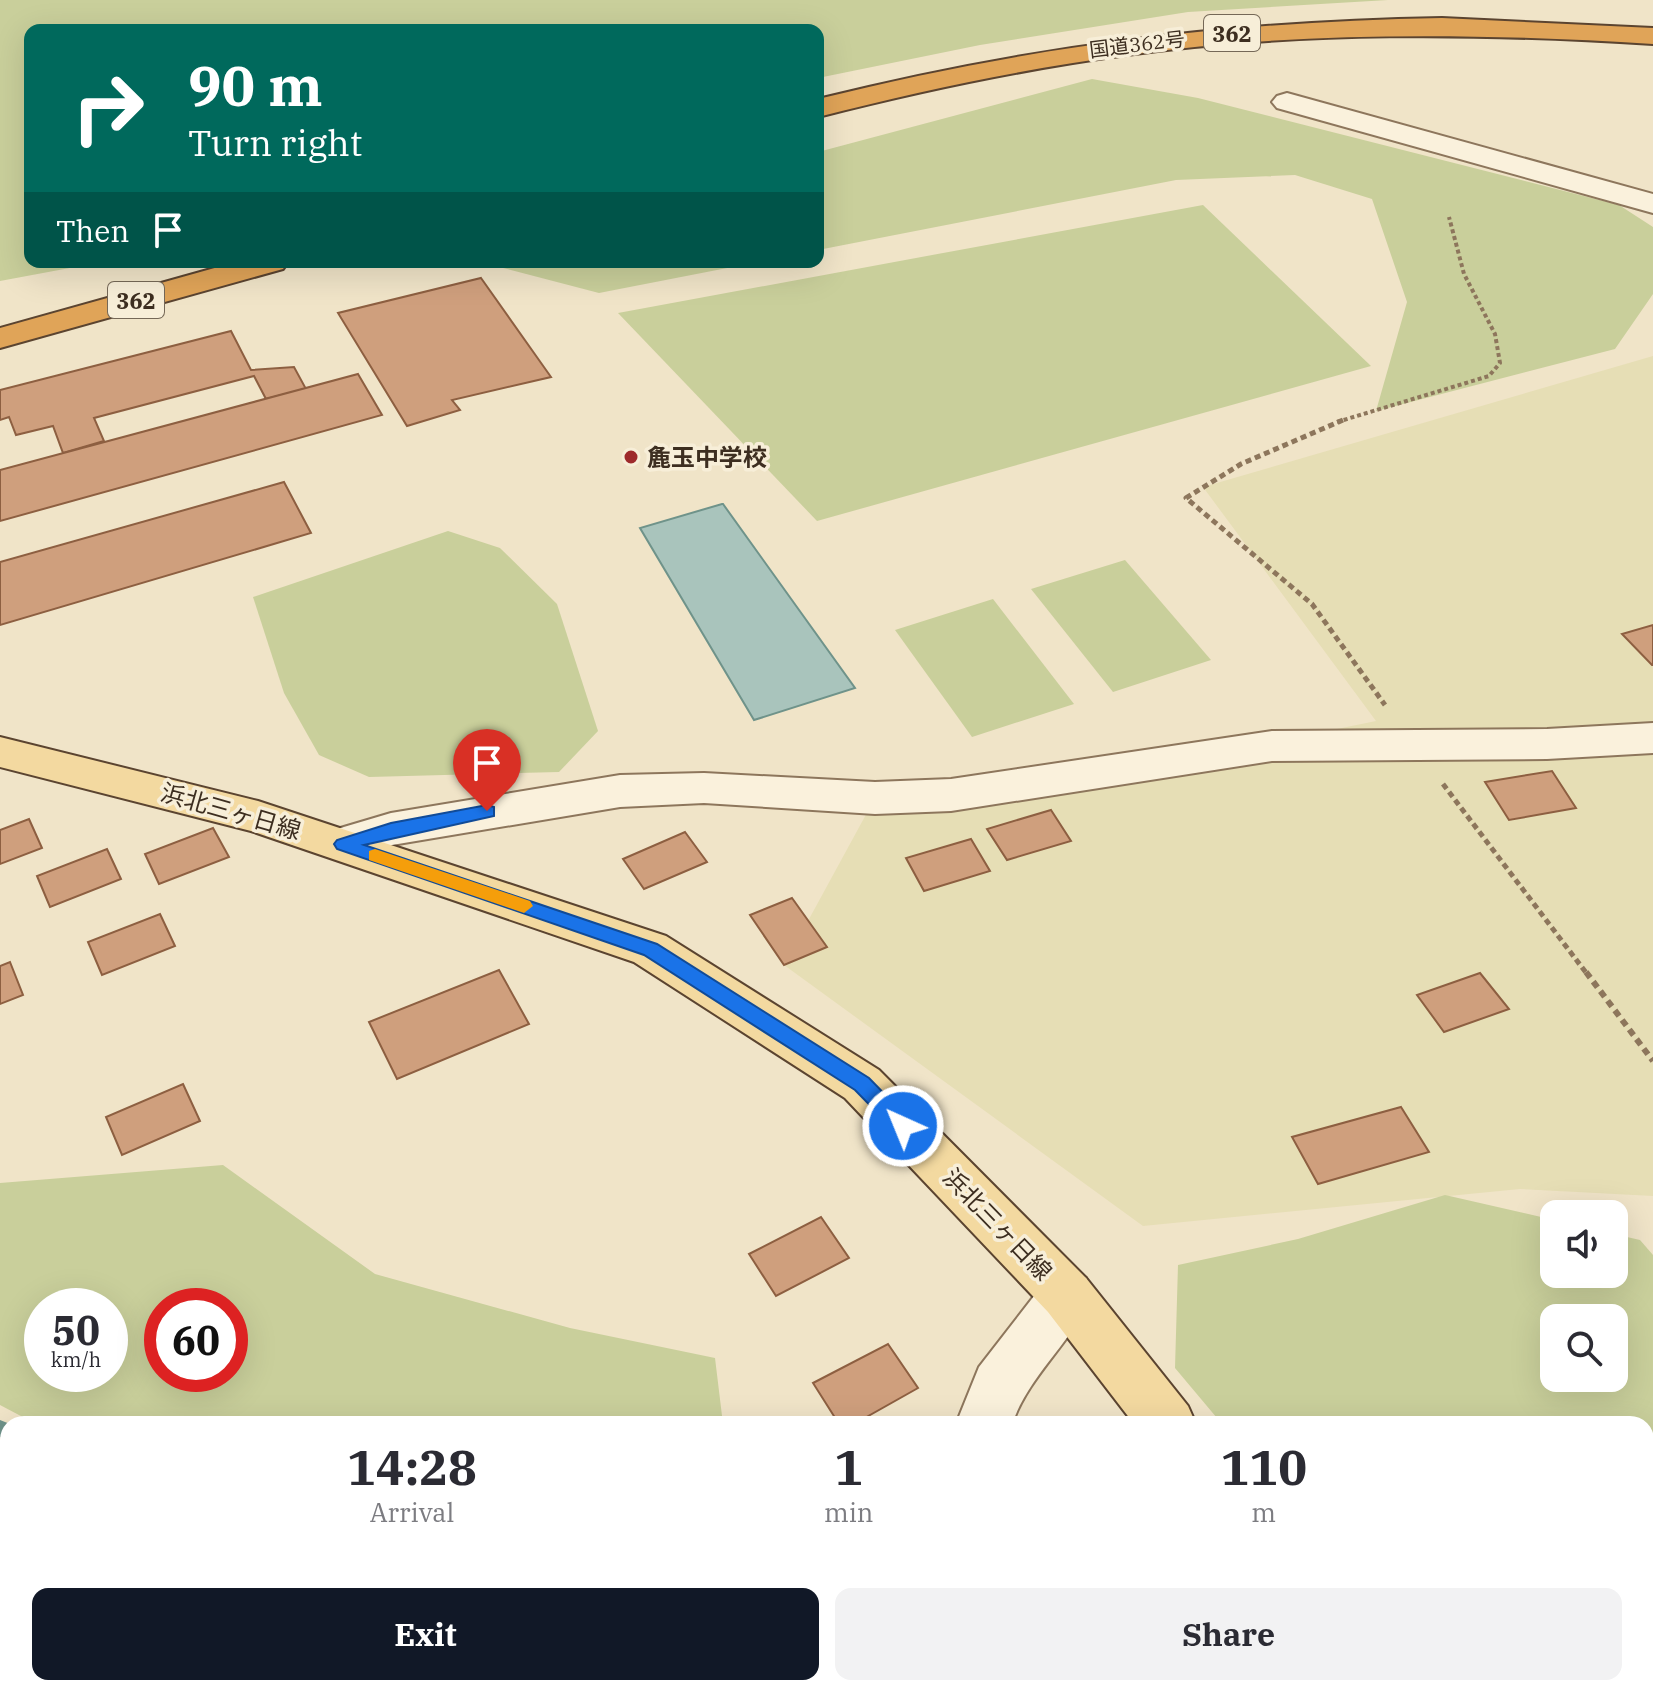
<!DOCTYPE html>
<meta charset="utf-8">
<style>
:root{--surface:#fff;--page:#f2f2f3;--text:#2b2b33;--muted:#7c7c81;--accent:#111827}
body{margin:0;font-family:"IBM Plex Serif","Noto Sans JP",serif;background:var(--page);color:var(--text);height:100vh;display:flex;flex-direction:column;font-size:30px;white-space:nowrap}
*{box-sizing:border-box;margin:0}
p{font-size:26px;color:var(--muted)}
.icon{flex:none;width:44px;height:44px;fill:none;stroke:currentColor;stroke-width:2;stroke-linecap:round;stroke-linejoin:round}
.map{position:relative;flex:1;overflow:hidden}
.drawer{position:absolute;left:0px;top:1416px;width:1654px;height:280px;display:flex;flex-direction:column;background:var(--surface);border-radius:24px 24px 0 0;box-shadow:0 8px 32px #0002}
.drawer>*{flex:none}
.guide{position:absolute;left:24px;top:24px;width:800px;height:244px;border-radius:16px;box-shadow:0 8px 32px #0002;background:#00695c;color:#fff;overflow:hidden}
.buttons{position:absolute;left:1540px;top:1200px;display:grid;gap:16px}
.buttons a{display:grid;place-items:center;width:88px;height:88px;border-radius:16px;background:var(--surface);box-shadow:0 8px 32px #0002;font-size:40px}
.speed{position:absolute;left:24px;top:1288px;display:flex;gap:16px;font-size:40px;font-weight:700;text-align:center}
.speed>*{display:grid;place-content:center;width:104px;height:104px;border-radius:50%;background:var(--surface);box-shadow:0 8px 32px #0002;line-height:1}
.speed small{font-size:20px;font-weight:400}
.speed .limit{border:12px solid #d22;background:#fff;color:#111}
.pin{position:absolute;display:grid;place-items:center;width:68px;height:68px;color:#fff;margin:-82px -34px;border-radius:50% 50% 50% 0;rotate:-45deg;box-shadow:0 0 8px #0007}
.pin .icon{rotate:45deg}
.me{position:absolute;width:88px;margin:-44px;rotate:316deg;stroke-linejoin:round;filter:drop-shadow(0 0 6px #0008)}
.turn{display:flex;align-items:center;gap:28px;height:168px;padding:0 32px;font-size:36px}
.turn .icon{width:104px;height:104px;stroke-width:2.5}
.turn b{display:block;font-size:56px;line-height:68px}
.then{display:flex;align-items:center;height:76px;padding:0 32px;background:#0003;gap:16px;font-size:30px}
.eta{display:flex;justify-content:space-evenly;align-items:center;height:136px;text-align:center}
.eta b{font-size:48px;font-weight:800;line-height:56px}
.cta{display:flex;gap:16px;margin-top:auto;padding:16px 32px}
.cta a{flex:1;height:92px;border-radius:16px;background:var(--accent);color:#fff;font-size:32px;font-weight:800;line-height:92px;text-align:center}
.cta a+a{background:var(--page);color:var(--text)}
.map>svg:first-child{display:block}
.farmland{fill:#e6deb5}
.green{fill:#c9cf9b;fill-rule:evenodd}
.water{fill:#a9c4bc;stroke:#6f938a;stroke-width:2}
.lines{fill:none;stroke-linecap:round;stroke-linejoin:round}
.stream{fill:#6f938a;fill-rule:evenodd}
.building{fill:#cf9f7d;stroke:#8d5f41;stroke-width:2}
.minor-casing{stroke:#8d765c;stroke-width:4}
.major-casing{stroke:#5b4430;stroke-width:4}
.highway-casing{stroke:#5b4430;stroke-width:4}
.path-far2{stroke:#8d765c;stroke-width:4;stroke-dasharray:4 3;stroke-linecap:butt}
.path-far1{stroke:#8d765c;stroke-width:5;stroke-dasharray:6 4;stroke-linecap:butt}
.path{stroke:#8d765c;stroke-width:6;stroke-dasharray:7 5;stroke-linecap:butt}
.minor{fill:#faf1dc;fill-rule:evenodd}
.major{fill:#f3d9a0;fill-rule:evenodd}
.highway{fill:#e0a458;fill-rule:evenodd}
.route{fill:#1a73e8;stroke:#114b97;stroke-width:2}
.slow{fill:#f59e0b}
.poi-dot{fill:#9e2a2b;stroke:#f7eed8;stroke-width:3}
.labels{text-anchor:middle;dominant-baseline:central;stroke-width:7;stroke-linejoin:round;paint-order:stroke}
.far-street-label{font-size:20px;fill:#3d2e20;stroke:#f7eed8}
.shield{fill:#f7eed8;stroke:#756857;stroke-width:2}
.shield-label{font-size:22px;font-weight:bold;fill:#3d2e20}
.poi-label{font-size:24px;font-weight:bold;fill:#3d2e20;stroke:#f7eed8;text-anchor:start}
.street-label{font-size:24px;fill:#3d2e20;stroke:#f7eed8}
</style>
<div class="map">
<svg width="1653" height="1696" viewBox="0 0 1653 1696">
<rect width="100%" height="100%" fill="#f0e4c8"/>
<polygon class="farmland" points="1653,356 1653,1196 1520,1189 1143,1226 784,965 875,798 1235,750 1376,721 1203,487"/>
<g class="green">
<polygon points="0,0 1388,0 1188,12 980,45 818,78 818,30 30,30 30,262 102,262 0,281"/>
<polygon points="1092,79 1198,98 1619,205 1653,227 1653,294 1615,349 1376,411 1407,302 1372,199 1295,175 1176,180 818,250 818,152"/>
<polygon points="1203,205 1371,366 817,521 618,313"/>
<polygon points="480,262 758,262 599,293"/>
<polygon points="448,531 500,548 557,604 598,731 559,772 369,777 319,755 284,693 253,597"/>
<polygon points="1125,560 1211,660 1113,692 1031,589"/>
<polygon points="993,599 1074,704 972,737 895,630"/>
<path d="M223 1165 375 1274 570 1328 715 1358 723 1424H36L0 1405V1183ZM42 1306H110V1374H42ZM162 1306H230V1374H162Z"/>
<path d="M1445 1195 1554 1220V1274H1614V1234L1640 1240 1653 1255V1696H1449L1442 1688H1646V1424H1222L1175 1368 1178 1265 1298 1239ZM1554 1318H1614V1378H1554Z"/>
</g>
<g class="water">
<polygon points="722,504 723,504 855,688 754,720 640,528"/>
<polygon points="499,1688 999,1688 1004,1696 481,1696"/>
</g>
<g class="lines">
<g class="stream">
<polygon points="0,1420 10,1424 8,1424 8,1440 0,1437"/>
<polygon points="437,1688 463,1688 468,1696 442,1696"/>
<polygon points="1291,1688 1316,1688 1320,1696 1295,1696"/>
</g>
</g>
<g class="building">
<polygon points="481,278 551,377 452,400 460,410 407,426 338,313"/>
<polygon points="231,331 251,370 294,367 306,389 266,399 254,376 94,418 104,441 63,453 53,426 16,435 9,417 0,420 0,390"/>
<polygon points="358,374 382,415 0,521 0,470"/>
<polygon points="284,482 311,533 0,625 0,562"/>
<polygon points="1653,625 1653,665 1652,665 1622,634"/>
<polygon points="1552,771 1576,808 1509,820 1485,782"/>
<polygon points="1051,810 1071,841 1007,860 987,829"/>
<polygon points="29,819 42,848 0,864 0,830"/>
<polygon points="213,828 229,857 159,884 145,854"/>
<polygon points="685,832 707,862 644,889 623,859"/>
<polygon points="971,839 990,871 924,891 906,858"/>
<polygon points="107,849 121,879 50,907 37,876"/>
<polygon points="792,898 827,947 784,965 750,915"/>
<polygon points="160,914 175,946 102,975 88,942"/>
<polygon points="10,962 23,995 0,1004 0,966"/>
<polygon points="499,970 529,1024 397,1079 369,1022"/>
<polygon points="1480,973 1509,1009 1444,1032 1417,995"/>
<polygon points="183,1084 200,1121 122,1155 106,1117"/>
<polygon points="1401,1107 1429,1152 1318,1184 1292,1137"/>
<polygon points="821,1217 849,1258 776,1296 749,1254"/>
<polygon points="888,1344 918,1388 854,1424 839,1424 813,1383"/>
</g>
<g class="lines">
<defs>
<g id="minor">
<polygon points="1287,93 1653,194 1653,213 1277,108 1272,102 1277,96"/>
<polygon points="1653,723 1653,753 1547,759 1272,761 951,811 875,814 704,803 620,807 392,845 343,860 327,856 321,844 327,832 391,813 620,775 704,773 875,782 951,779 1272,731 1547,729"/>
<path d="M1067 1271 1086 1278 1093 1295C1072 1342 1029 1375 1012 1424H956L979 1367 1048 1278Z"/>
<polygon points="1091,1688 1154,1688 1157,1696 1094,1696"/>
</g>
<g id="major">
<polygon points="0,737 258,801 666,936 879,1070 1086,1278 1188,1406 1196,1424 1134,1424 1048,1312 845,1098 634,962 251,831 0,767"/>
<polygon points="1404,1688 1472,1688 1475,1696 1407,1696"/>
</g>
<g id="highway">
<path d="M1442 18 1653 28V44C1477 33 1302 31 1127 55 1022 69 920 91 818 117V99C1031 46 1222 22 1442 18Z"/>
<polygon points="236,262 288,262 283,269 0,348 0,328"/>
</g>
</defs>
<use href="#minor" class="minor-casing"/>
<use href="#major" class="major-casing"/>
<use href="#highway" class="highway-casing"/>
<polyline class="path-far2" points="1337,422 1489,376 1500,363 1495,334 1464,274 1449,217"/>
<g class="path-far1">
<polyline points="1343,420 1241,464 1186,498 1312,604 1385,705"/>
<polyline points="1443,784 1587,974"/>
</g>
<polyline class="path" points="1586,972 1653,1061"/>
<use href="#minor" class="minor"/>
<use href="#major" class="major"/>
<use href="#highway" class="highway"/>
</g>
<polygon class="route" points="487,805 494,807 494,816 364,845 657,944 869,1078 910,1120 913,1126 910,1132 896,1132 855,1090 644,955 337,849 334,844 337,840 391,823"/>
<polygon class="slow" points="375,849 530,901 533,906 524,913 369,860 369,851"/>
<circle class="poi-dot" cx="631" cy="457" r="8"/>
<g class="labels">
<g class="far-street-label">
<text transform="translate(1137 44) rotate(-7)">国道362号</text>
</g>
<g class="shield">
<rect x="1204" y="15" width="56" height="36" rx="6"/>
<rect x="108" y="282" width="56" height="36" rx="6"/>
</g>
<g class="shield-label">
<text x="1232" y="33">362</text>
<text x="136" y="300">362</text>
</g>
<g class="poi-label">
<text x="647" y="457">麁玉中学校</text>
</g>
<g class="street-label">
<text transform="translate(231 811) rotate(16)">浜北三ヶ日線</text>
<text transform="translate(998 1224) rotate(46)">浜北三ヶ日線</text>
</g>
</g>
</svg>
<div class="buttons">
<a><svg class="icon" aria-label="sound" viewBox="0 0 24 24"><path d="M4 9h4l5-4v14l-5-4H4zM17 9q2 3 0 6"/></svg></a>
<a><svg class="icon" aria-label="search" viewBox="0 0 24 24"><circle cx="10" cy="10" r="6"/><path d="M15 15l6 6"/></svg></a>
</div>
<div class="speed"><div>50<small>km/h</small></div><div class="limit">60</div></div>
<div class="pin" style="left:487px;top:811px;background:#d93025"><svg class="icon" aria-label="arrive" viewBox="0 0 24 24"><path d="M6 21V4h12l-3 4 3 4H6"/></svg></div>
<svg class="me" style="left:903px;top:1126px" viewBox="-20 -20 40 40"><circle r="17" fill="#1a73e8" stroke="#fff" stroke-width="3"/><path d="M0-11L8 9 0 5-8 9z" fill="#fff"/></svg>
<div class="guide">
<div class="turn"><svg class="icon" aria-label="right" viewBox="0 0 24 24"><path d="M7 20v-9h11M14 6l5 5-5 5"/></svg><div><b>90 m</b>Turn right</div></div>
<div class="then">Then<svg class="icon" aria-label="arrive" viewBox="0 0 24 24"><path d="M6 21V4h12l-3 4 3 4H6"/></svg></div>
</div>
<section class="drawer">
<div class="eta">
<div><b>14:28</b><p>Arrival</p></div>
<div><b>1</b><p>min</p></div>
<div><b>110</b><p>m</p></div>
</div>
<div class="cta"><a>Exit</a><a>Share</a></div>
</section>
</div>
